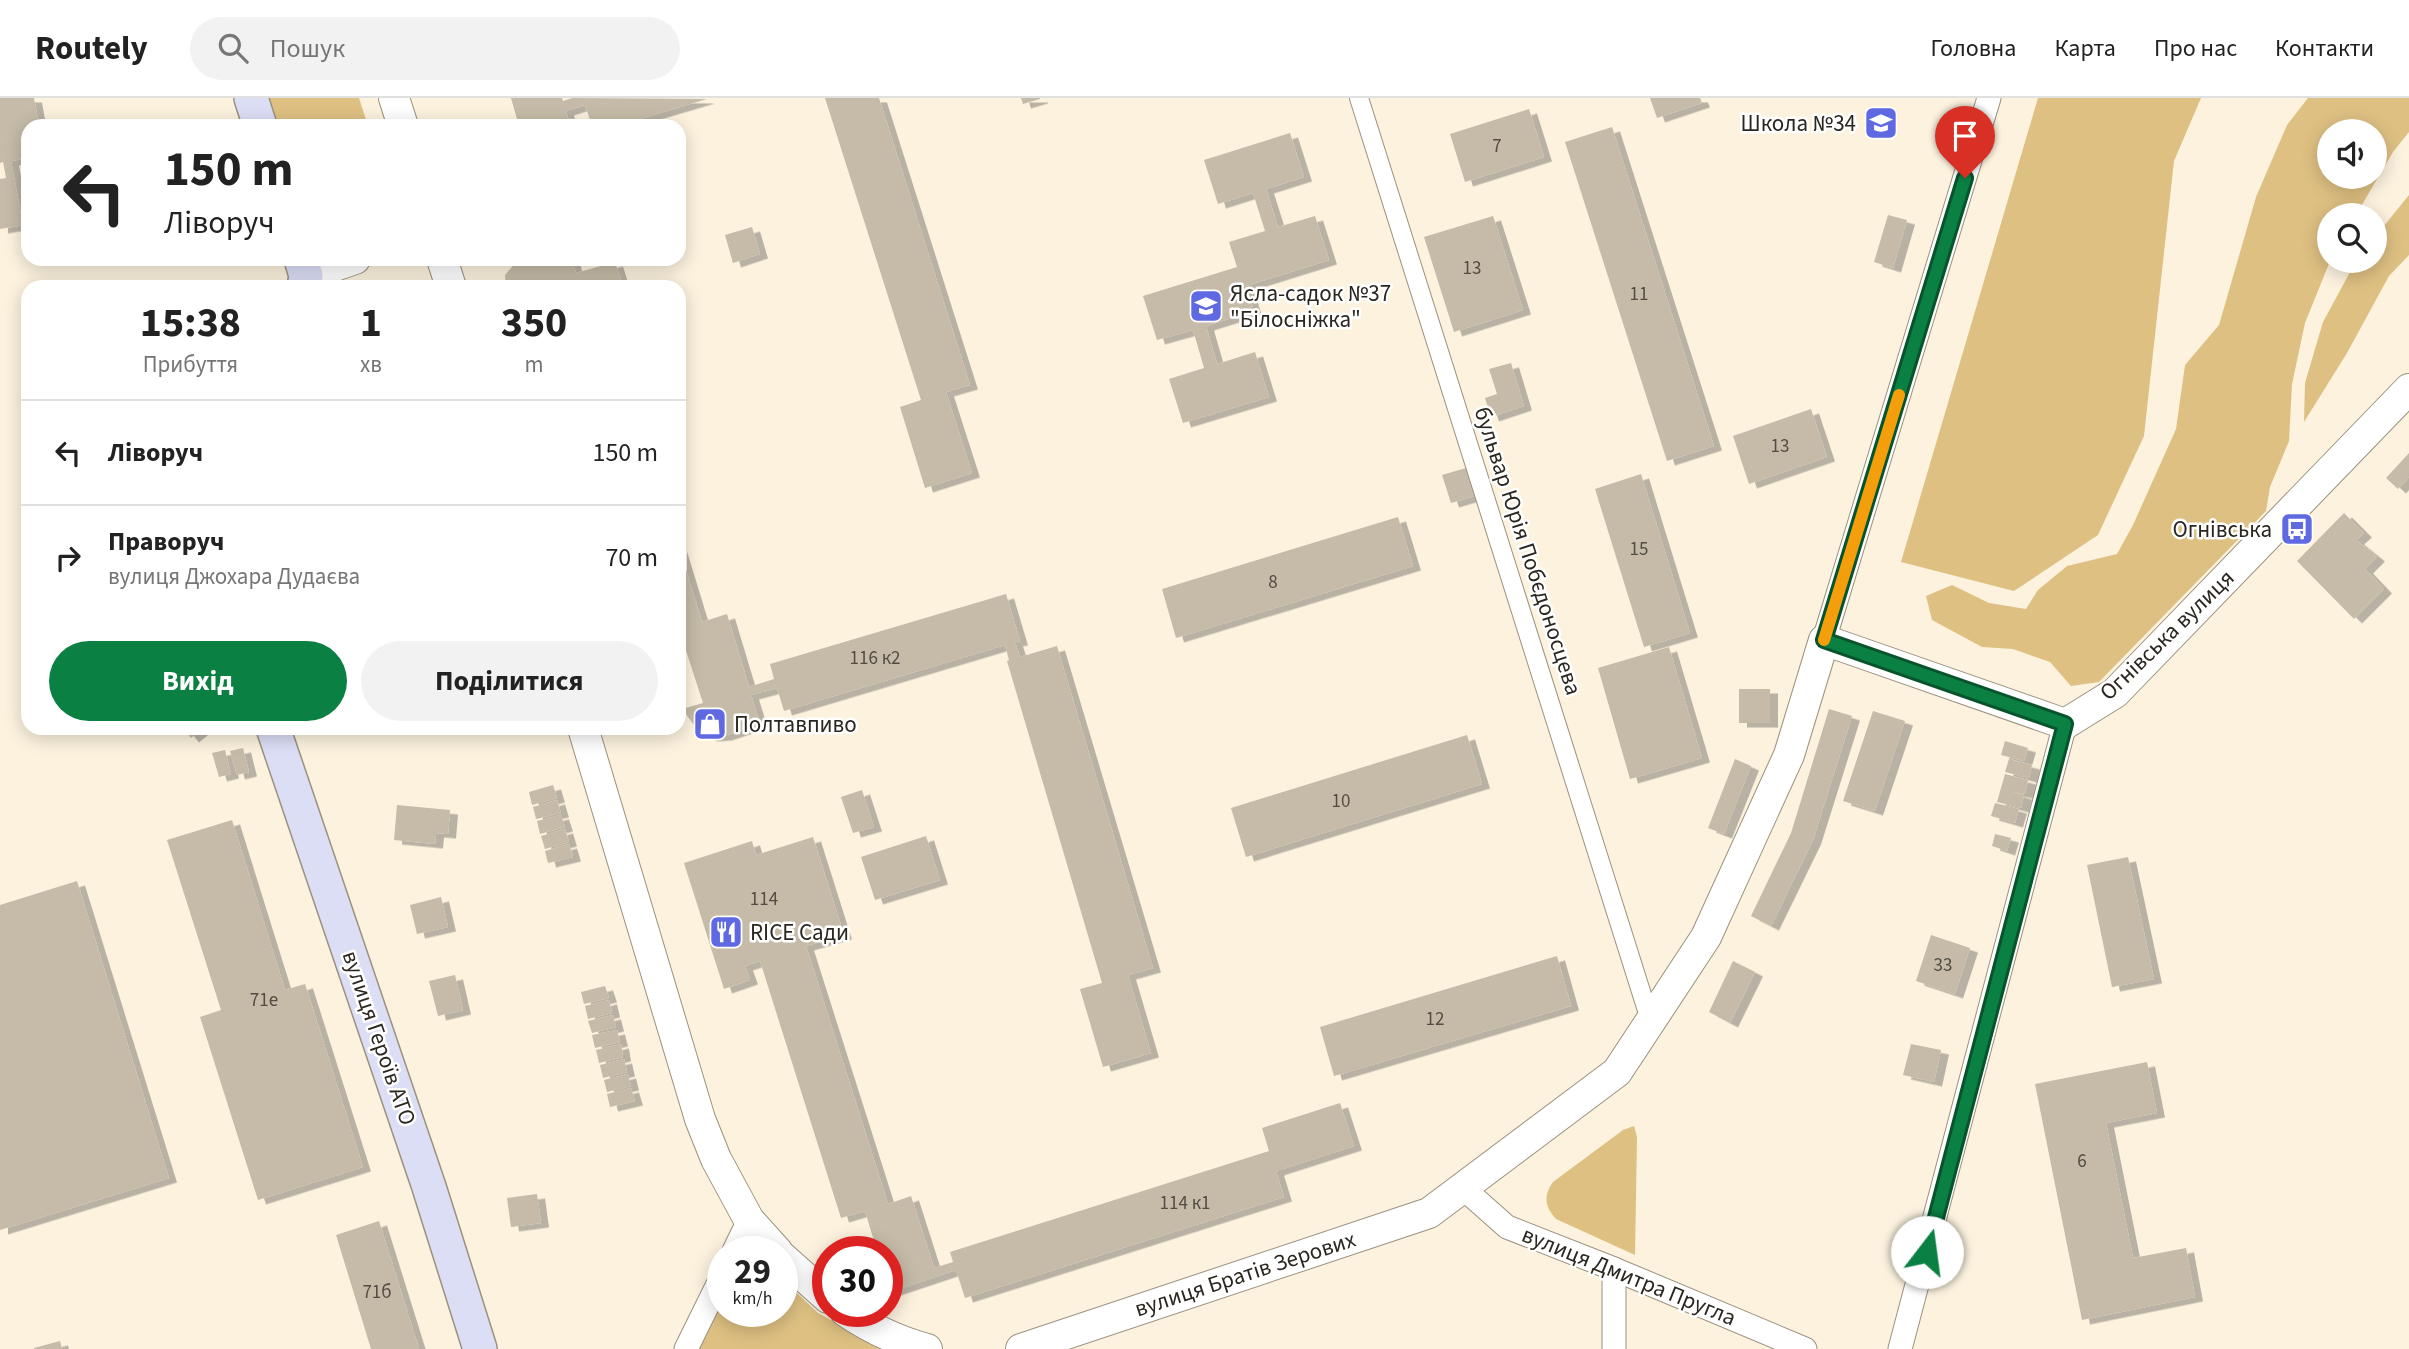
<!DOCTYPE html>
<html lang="uk">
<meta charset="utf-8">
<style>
:root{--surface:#fff;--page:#f2f2f2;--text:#222;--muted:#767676;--line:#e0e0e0;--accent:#0b8043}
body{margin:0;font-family:"Source Sans 3",sans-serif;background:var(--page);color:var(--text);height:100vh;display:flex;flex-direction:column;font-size:26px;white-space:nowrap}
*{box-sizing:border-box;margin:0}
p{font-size:23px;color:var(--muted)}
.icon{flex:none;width:38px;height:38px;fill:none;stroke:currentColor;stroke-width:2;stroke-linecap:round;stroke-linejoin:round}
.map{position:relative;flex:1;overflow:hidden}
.sheet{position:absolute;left:21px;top:182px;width:665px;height:455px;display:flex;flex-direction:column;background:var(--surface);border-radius:21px;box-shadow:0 4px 18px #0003}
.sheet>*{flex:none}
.banner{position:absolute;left:21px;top:21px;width:665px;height:147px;border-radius:21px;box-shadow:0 4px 18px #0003;background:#fff;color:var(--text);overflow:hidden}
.buttons{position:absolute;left:2317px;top:21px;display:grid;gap:14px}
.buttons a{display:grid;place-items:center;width:70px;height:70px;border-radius:50%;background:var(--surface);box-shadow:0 4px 18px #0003;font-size:35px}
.speed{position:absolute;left:707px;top:1138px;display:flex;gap:14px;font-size:35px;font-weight:700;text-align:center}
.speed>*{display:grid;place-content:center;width:91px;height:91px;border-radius:50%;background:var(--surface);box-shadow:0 4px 18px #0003;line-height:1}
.speed small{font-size:18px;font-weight:400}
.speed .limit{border:10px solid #d22;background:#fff;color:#111}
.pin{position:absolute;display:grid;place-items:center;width:60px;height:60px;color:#fff;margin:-72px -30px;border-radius:50% 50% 50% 0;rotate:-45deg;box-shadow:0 0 7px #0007}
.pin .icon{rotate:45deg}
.me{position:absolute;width:77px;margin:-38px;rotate:15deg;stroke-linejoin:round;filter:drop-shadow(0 0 5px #0008)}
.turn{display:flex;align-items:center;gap:24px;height:147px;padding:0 28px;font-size:32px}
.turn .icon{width:91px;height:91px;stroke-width:2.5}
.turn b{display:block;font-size:49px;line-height:60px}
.eta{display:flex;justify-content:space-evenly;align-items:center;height:119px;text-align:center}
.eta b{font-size:42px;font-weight:700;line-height:49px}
.primary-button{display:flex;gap:14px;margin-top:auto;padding:14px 28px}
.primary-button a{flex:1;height:80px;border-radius:42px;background:var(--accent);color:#fff;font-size:28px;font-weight:700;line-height:80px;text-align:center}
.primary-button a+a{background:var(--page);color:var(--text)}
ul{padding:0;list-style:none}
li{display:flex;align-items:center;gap:21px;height:105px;padding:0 28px;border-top:2px solid var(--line)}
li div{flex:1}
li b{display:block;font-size:26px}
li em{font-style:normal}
header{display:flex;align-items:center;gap:42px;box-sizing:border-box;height:98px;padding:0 35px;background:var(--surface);border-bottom:2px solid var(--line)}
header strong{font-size:33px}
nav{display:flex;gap:38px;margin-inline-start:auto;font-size:24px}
.search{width:490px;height:63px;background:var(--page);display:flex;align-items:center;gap:18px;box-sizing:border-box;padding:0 24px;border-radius:38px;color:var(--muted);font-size:26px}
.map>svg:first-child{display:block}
.green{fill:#dec082;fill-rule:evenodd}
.building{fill:#c5bba8;filter:url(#shadow)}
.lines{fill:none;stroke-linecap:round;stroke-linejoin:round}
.pedestrian-casing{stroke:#9b917f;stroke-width:20}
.minor-casing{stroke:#9b917f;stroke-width:25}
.tertiary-casing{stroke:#9b917f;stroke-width:32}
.secondary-casing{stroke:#9b917f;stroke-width:36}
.pedestrian{stroke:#fff;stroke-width:18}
.minor{stroke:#fff;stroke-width:23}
.tertiary{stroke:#fff;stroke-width:30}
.secondary{stroke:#dbdef5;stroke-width:33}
.route-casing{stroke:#07532c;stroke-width:18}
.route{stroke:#0b8043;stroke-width:12}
.slow{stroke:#f59e0b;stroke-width:12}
.labels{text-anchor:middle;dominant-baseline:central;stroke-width:5;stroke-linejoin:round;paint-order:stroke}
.number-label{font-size:19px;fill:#524c42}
.poi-label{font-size:23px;fill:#2b2720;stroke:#fff;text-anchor:start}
.street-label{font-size:23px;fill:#2b2720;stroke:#fff}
</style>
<header>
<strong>Routely</strong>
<div class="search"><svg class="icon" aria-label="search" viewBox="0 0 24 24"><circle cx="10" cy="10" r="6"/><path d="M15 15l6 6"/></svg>Пошук</div>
<nav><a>Головна</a><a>Карта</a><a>Про нас</a><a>Контакти</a></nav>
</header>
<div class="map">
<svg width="2409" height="1251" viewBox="0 0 2409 1251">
<defs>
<filter id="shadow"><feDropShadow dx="8" dy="4.5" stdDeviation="0" flood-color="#0004"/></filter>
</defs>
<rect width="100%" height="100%" fill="#fcf2de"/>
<g class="green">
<polygon points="267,0 359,0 368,28 276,28"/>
<polygon points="2038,0 2201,0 2174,63 2144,338 2098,437 2014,493 1901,464"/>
<path d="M2308 0H2409V34L2393 54 2356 117H2329L2330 163 2305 225 2292 286 2289 343 2270 389 2266 413 2099 584 2071 588 2050 564 2013 551 1982 549 1932 522 1926 498 1952 487 1989 505 2026 511 2038 492 2067 468 2117 456 2133 427 2176 331 2185 267 2219 227 2256 99 2287 27ZM2375 33V79H2329V33Z"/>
<polygon points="2409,97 2409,157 2389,178 2347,255 2304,324 2305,285 2323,224 2356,163 2375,163 2375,139"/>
<path d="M1634 1028 1637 1039 1635 1157 1556 1121C1545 1109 1543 1098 1553 1084L1623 1032Z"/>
<polygon points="723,1175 723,1213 782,1213 782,1181 818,1215 868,1242 891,1251 685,1251"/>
</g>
<g class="building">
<polygon points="0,0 34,0 39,28 28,28 28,60 11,63 23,127 0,131 0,81 6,80 3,64 0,65"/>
<polygon points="511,0 562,0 563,3 572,0 707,1 616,28 592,28 585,7 566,13 568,21 572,20 574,28 519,28"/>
<polygon points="825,0 879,0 970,287 946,294 972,375 925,390 900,309 921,302"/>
<polygon points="1021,0 1040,0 1040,1 1023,6"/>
<polygon points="1650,0 1700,0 1702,5 1657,20"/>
<polygon points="1529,11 1544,59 1465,84 1450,36"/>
<polygon points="1612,29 1714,348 1667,363 1565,44"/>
<polygon points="1290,35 1304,79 1266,91 1278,129 1315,118 1329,162 1246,188 1254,213 1206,228 1217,266 1255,254 1269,299 1183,325 1169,281 1204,270 1193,232 1157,242 1143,198 1237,169 1229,144 1265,133 1253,95 1218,106 1204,62"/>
<polygon points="1888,117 1907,122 1893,170 1874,164"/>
<polygon points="1493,118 1523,212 1454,234 1424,139"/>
<polygon points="752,129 760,156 733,165 725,137"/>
<polygon points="524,161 529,161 530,166 548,161 572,161 576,175 615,164 623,189 506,189 505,177 516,164"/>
<polygon points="1511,265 1524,308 1491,319 1485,300 1497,296 1489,271"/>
<polygon points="1811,311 1827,359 1749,386 1733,338"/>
<polygon points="2409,355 2409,379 2398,391 2386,380"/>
<polygon points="1466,370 1475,398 1451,405 1442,377"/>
<polygon points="1641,376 1690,535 1644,549 1595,391"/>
<polygon points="2344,415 2364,435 2356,442 2377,459 2365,471 2384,491 2354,521 2297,463"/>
<polygon points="1398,419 1413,468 1176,540 1162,491"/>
<polygon points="679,449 702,524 727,516 749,589 774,581 770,566 1006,496 1020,543 1015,544 1020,559 1057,548 1153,870 1128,877 1151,955 1103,969 1080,891 1102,885 1007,563 1009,562 1005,547 784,613 777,590 751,597 760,626 724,638 709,639 697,631 682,611 703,605 679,531"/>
<polygon points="1669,549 1702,660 1630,681 1598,570"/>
<rect x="1739" y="591" width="31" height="34"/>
<polygon points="1829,611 1852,618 1813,742 1771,828 1751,818 1791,735"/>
<polygon points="1873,613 1905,623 1875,713 1843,703"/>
<polygon points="183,630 203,630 191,640"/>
<polygon points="1467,637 1482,686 1246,759 1231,710"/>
<polygon points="2005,643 2028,650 2024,663 2001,657"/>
<polygon points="243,650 249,674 237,677 230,653"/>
<polygon points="225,652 231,676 219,679 212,655"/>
<polygon points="1735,661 1751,668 1724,736 1708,730"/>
<polygon points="2009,661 2032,667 2029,680 2005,674"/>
<polygon points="2005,676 2028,682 2025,696 2009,693 2024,697 2021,710 1997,704"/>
<polygon points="553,687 557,700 532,707 529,694"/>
<polygon points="862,692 874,729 853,735 841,699"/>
<polygon points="557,702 561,715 536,721 533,709"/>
<polygon points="1995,705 2019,711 2015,725 1991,718"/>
<polygon points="397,707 450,712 448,736 436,735 435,746 394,742"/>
<polygon points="561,717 565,729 540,736 537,723"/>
<polygon points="232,722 285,892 305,886 363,1069 258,1102 200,919 221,912 167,742"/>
<polygon points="565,731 569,744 545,751 541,738"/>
<polygon points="1995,736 2011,740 2007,753 1992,748"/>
<polygon points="926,738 940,782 875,802 861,759"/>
<polygon points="813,739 844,837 806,848 888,1106 911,1098 934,1170 953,1164 950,1154 1269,1053 1262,1030 1340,1005 1354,1048 1276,1073 1284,1099 965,1200 956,1172 890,1194 887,1185 887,1153 877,1153 865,1113 841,1120 760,863 745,868 750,882 724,891 684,765 752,743 756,757"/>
<polygon points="569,746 573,759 548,765 545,753"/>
<polygon points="2128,759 2154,881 2112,889 2087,767"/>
<polygon points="77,783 169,1080 0,1132 0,807"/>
<polygon points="441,799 448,829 417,836 410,807"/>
<polygon points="1931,837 1970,850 1955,896 1916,883"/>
<polygon points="1557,858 1571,908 1334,978 1320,929"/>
<polygon points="1733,863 1755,874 1730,925 1709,914"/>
<polygon points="455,877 463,912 438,918 429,883"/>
<polygon points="605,888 609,900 584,906 581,894"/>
<polygon points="609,902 612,915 588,921 585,908"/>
<polygon points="613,917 616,929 592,935 588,923"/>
<polygon points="617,932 620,944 595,950 592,937"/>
<polygon points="621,946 623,959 599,965 596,952"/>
<polygon points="1911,946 1941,952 1934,984 1903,977"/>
<polygon points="624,961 627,974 603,980 600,967"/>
<polygon points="2147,964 2157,1015 2106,1025 2133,1160 2186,1150 2195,1199 2082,1222 2035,986"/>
<polygon points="628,976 631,988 607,994 604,982"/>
<polygon points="631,990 635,1003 610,1009 607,996"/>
<polygon points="537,1096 541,1125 511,1129 507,1100"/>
<polygon points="379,1123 419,1251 371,1251 336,1137"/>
<polygon points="60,1243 62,1251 34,1251 34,1250"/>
</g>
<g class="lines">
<defs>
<polyline id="pedestrian" points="1359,0 1650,922"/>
<g id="minor">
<polyline points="1824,542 1989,0"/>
<polyline points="1463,1090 1507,1129 1614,1171 1805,1251"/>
<polyline points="734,1153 749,1122"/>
<polyline points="686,1251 723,1176"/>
<polyline points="1614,1251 1614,1171"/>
<polyline points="1900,1251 2065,626"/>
</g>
<g id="tertiary">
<polyline points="394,0 403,28"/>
<polyline points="442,161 451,189"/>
<polyline points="306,178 355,161"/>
<polyline points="583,630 700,1021 716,1061 749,1122 777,1153"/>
<polyline points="782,1159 828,1200"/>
<path d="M845 1213C870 1230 897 1243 927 1251"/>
<polyline points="1021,1251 1429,1115 1617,974 1706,839 1789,657 1824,542 2065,626 2115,595 2409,291"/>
</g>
<g id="secondary">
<polyline points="251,0 260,28"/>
<polyline points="301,161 306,178 304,189"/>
<polyline points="273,630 429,1089 480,1251"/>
</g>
</defs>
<use href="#pedestrian" class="pedestrian-casing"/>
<use href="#minor" class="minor-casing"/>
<use href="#tertiary" class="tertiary-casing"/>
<use href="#secondary" class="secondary-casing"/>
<use href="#pedestrian" class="pedestrian"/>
<use href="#minor" class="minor"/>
<use href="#tertiary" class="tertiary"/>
<use href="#secondary" class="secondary"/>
</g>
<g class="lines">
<defs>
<polyline id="route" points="1927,1154 2065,626 1824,542 1965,80"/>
</defs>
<use href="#route" class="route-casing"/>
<use href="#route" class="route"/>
<polyline class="slow" points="1824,542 1899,297"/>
</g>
<defs>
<symbol id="school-square" viewBox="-11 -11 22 22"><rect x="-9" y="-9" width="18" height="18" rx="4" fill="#5f69e1" stroke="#fff"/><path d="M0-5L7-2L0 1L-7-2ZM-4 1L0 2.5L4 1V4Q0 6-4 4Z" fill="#fff"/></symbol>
<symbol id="bus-square" viewBox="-11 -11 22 22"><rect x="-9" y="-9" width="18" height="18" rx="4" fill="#5f69e1" stroke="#fff"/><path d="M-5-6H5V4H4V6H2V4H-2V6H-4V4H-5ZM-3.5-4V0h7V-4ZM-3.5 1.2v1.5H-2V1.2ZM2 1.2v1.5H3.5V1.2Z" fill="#fff"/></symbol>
<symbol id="shop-square" viewBox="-11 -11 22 22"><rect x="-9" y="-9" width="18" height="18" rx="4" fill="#5f69e1" stroke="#fff"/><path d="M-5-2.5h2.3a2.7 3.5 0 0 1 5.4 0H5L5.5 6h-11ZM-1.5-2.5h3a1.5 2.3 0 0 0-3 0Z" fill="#fff"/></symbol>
<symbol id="restaurant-square" viewBox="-11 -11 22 22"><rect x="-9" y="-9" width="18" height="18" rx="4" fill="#5f69e1" stroke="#fff"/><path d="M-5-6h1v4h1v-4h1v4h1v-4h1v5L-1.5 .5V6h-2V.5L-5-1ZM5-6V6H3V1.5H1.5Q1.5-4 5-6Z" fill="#fff"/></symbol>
</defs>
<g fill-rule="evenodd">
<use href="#school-square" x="1862" y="6" width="38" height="38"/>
<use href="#school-square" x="1187" y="189" width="38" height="38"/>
<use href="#bus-square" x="2278" y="412" width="38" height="38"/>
<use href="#shop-square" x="691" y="607" width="38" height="38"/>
<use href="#restaurant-square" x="707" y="815" width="38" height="38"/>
</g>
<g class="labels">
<g class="number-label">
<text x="1497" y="48">7</text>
<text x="1472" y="170">13</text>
<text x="1639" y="196">11</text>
<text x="1780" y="348">13</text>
<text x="1639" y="451">15</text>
<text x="1273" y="484">8</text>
<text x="875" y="560">116 к2</text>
<text x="1341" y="703">10</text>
<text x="764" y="801">114</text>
<text x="1943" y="867">33</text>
<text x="264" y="902">71е</text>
<text x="1435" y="921">12</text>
<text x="2082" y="1063">6</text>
<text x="1185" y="1105">114 к1</text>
<text x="377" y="1194">71б</text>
</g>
<g class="poi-label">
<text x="1856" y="25" text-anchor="end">Школа №34</text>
<text x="1230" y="195">Ясла-садок №37<tspan x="1230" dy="26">"Білосніжка"</tspan></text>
<text x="2272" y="431" text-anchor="end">Огнівська</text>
<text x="734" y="626">Полтавпиво</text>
<text x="750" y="834">RICE Сади</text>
</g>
<g class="street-label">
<text transform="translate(1528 453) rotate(72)">бульвар Юрія Побєдоносцева</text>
<text transform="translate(2167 537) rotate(-44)">Огнівська вулиця</text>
<text transform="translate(379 940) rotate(71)">вулиця Героїв АТО</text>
<text transform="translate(1245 1176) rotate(-18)">вулиця Братів Зерових</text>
<text transform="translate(1629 1178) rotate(22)">вулиця Дмитра Пругла</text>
</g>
</g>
</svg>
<div class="buttons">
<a><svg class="icon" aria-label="sound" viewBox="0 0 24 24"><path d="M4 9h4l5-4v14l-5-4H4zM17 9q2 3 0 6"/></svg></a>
<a><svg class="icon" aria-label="search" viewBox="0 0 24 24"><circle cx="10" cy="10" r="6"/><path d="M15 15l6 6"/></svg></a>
</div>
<div class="speed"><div>29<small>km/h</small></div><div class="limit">30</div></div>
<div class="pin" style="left:1965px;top:80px;background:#d93025"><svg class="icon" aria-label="arrive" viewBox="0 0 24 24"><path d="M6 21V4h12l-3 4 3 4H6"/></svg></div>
<svg class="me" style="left:1927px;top:1154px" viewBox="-20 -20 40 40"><circle r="19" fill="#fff"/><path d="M0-13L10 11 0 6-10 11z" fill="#0b8043"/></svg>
<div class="banner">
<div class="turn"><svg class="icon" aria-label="left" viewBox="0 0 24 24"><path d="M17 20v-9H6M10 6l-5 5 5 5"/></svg><div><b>150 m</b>Ліворуч</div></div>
</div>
<section class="sheet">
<div class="eta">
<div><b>15:38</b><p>Прибуття</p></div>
<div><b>1</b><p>хв</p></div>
<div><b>350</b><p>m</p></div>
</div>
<ul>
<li><svg class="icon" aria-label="left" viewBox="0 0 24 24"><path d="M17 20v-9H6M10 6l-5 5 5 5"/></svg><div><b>Ліворуч</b></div><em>150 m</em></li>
<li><svg class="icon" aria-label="right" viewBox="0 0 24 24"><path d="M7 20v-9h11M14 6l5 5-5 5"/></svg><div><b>Праворуч</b><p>вулиця Джохара Дудаєва</p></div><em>70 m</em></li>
</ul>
<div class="primary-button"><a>Вихід</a><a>Поділитися</a></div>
</section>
</div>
